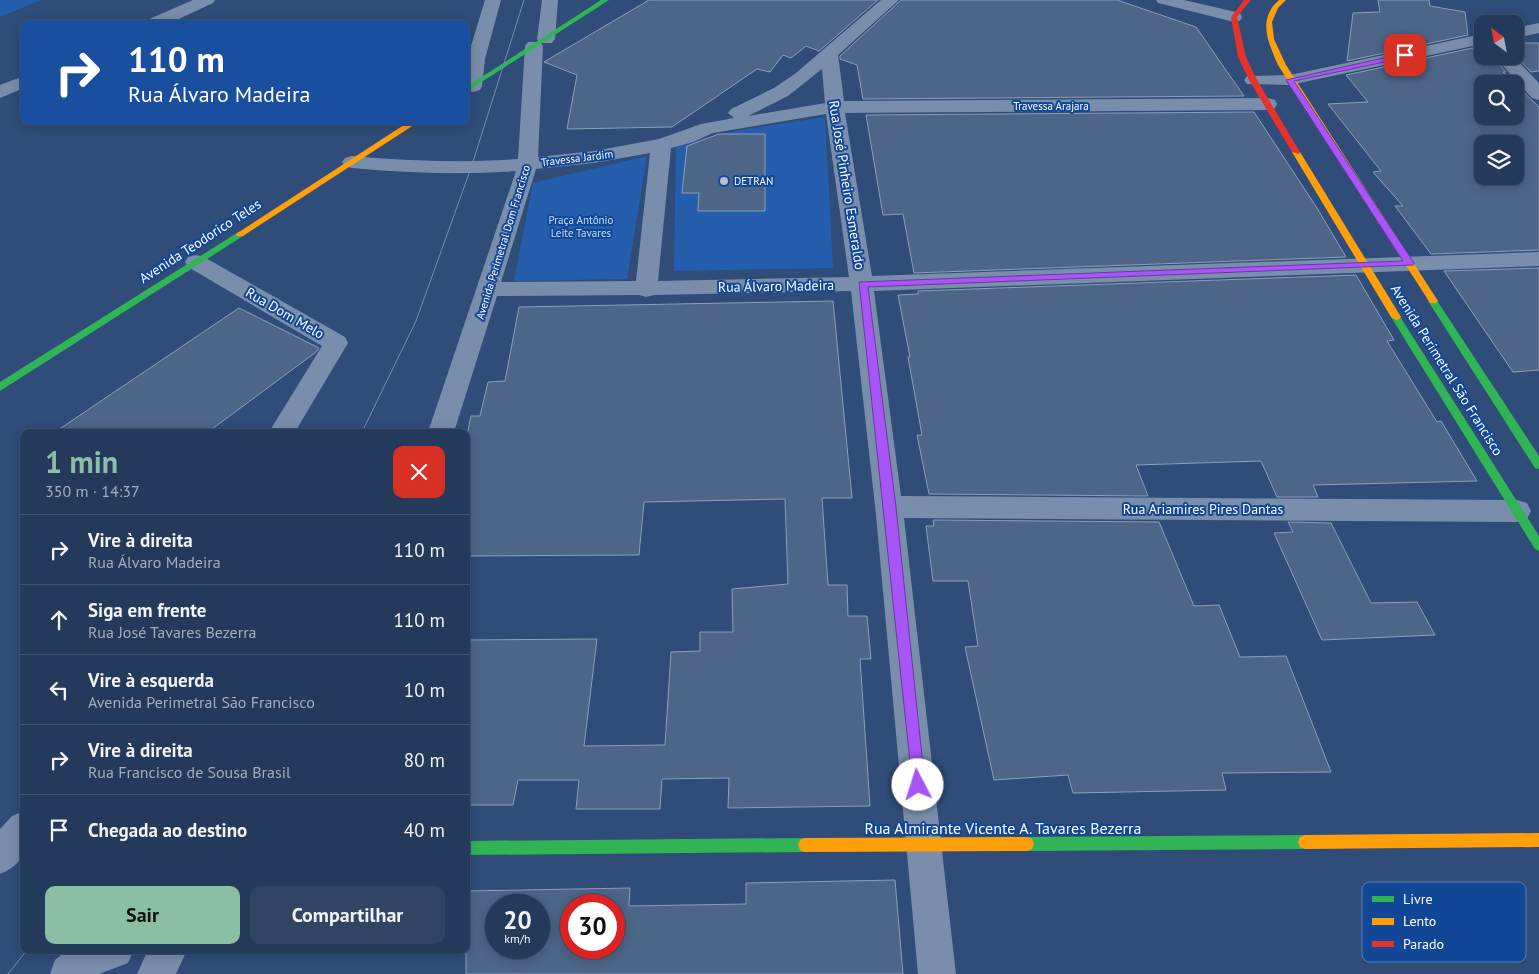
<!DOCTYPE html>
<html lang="pt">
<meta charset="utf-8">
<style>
:root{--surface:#233a5a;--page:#2f4563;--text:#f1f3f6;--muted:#a3adbb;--line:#405470;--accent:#8abfa5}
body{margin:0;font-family:"PT Sans",sans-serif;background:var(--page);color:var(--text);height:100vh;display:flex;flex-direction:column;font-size:19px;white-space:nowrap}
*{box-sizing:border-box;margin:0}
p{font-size:16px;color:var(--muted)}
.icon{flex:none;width:28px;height:28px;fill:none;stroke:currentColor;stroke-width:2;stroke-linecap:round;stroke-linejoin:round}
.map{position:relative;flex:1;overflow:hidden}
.drawer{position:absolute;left:20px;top:429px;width:450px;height:525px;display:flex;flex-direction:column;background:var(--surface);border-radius:10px;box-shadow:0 2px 12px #0003,0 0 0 1px var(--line)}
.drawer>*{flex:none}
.hud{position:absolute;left:20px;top:20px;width:450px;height:105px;border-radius:10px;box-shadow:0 2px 12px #0003,0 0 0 1px var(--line);background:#1a4fa0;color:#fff;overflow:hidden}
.needle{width:32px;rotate:328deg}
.tools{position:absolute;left:1474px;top:15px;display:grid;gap:10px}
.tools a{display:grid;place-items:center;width:50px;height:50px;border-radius:10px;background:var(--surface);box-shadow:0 2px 12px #0003,0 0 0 1px var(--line);font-size:25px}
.speed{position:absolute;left:485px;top:894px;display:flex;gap:10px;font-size:25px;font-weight:700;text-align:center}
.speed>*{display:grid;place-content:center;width:65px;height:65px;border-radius:50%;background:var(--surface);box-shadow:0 2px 12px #0003,0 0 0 1px var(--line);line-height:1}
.speed small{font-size:12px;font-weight:400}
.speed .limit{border:8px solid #d22;background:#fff;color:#111}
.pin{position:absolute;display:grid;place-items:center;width:42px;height:42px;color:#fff;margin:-21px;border-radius:10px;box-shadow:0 2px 8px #0006}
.me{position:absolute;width:55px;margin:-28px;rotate:355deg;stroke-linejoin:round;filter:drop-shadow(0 0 4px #0008)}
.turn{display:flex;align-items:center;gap:18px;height:105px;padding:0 25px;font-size:22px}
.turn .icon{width:65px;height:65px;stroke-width:2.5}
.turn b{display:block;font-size:35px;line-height:42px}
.round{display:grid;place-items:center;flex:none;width:52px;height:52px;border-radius:10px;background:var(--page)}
.headline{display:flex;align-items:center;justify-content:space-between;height:85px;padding:0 25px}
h1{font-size:30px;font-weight:800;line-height:38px;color:var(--accent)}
.primary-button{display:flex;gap:10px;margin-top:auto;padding:10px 25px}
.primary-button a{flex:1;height:58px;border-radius:10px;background:var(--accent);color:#111;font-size:20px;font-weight:800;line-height:58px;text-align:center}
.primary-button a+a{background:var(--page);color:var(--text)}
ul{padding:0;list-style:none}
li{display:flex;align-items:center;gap:15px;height:70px;padding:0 25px;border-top:1px solid var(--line)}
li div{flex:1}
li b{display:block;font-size:19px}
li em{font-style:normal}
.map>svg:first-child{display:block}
.green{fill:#255ead}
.building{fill:#4d6587;stroke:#8d9fb8;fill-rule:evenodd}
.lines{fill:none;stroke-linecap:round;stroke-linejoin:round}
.street{fill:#798eab;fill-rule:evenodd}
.fast{fill:#30b455;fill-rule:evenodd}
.slow{fill:#ff9f0a;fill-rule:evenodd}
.jam{fill:#e5322d;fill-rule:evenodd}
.tram{stroke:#7a8eaa;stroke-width:1}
.route{fill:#a855f7;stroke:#6d37a1}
.poi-dot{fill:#b6c1d0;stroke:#114796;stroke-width:2}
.labels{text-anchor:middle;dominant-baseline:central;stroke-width:4;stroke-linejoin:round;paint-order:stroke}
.far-street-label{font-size:11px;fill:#fff;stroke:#114796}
.far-poi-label{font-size:11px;fill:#fff;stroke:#114796;text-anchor:start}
.far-park-label{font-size:11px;fill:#c9dffd;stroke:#114796}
.street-label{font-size:14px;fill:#fff;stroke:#114796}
.near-street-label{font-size:16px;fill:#fff;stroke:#114796}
.key{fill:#114796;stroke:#587eb6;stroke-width:1}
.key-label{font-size:14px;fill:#fff}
</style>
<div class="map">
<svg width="1539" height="974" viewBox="0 0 1539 974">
<rect width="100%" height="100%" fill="#2f4d78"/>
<g class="green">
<polygon points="0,0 41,0 0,17"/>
<polygon points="825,117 833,268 674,271 676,145 740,130"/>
<polygon points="647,156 627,279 514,281 533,183"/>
</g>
<g class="building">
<polygon points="649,0 878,0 819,51 806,46 791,58 783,55 770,72 757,69 672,127 567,129 577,75 544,62"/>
<polygon points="901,0 1117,0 1196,27 1244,96 863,99 857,65 840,59 840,56"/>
<polygon points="1378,0 1429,0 1430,6 1465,12 1468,35 1347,61 1353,13 1380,12"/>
<polygon points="1515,43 1539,43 1539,71 1531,72 1515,55"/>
<path d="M1482 46V56H1492L1506 72H1503L1515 84H1482V116H1515V84L1539 107V250L1431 254 1395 206H1403L1373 172 1381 171 1328 104 1368 102 1346 75ZM1482 144H1515V176H1482Z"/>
<polygon points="1254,112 1317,208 1346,257 914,273 903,214 883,215 866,115"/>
<polygon points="719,134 765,134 765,211 698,211 699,193 682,193 687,146"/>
<polygon points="1539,268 1539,370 1513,372 1444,271"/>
<polygon points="1356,275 1394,340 1387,341 1437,422 1441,421 1477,481 1313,485 1318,497 1277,497 1261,461 1136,465 1148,496 929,494 917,435 922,435 908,357 910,357 898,295 918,294 918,291"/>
<polygon points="833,301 852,498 822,498 828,585 847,585 848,616 867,616 871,659 860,659 870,806 728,808 729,778 662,779 660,809 576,809 579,780 518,780 513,805 466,805 466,640 597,639 584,746 665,745 671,652 700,651 700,632 733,632 732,589 788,584 785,499 644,502 639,555 466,556 466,440 471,416 480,416 488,382 505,381 519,307"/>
<polygon points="239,308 319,348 316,352 208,432 55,432"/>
<polygon points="933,520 1159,522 1194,606 1219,605 1240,657 1286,656 1331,772 1222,773 1226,790 1073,793 1068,775 994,780 965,647 978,646 968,581 933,581 926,526 934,526"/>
<polygon points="1288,522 1331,523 1371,603 1417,602 1435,635 1322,640 1274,533 1293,532"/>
<path d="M895 880 903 974H466V891L630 888 629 906 746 904V883ZM496 905H539V948H496ZM571 905H614V948H571Z"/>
</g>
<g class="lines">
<g class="street">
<polygon points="193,0 215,0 213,3 168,24 145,24 147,20"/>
<polygon points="485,0 501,0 485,59 482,86 480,90 473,92 466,90 467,59"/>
<path d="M542 0H558L555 39 552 43H541L543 46 538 157 594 151 659 139 701 124 734 118 728 113 731 109 774 88 796 73 881 0H899L838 55 844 101 1268 98 1275 100 1277 104 1275 108 1268 110 845 113 872 276 1539 252V266L874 291 901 496 1517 500 1527 503 1531 511 1527 519 1517 522 904 518 956 974H918L876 515 851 291 654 295 646 297 639 295 497 296 454 432H428L516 171C460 175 407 173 352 168L345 166 342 162 345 158 352 156C408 161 462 163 518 159L525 46 528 42H539L537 39ZM822 69 825 103 748 116 788 96ZM826 114 849 277 658 281 671 148 693 142 713 133ZM650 153 636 281 501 282 536 169 594 163Z"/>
<polygon points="1156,0 1184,0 1240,13 1242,17 1240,21 1234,22 1158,3"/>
<polygon points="1539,23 1539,33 1515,38 1515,28"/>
<polygon points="1482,34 1482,44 1290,85 1247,84 1244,80 1247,76 1290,75"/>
<polygon points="1494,56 1513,56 1539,83 1539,100 1532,98"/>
<polygon points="24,76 24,88 0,98 0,85"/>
<polygon points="196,255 204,257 345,337 348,343 295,432 269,432 322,346 188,267 185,262 188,257"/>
<path d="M24 811C24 841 32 861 0 874V829L12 816Z"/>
<polygon points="67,950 134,950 128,963 99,974 50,974 55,960"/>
<polygon points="148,950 187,950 176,974 137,974"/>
</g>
<g class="fast">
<polygon points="601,0 609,0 466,92 466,87"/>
<polygon points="240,231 243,232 243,236 0,391 0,382"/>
<polygon points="1433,298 1436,299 1539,456 1539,469 1535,468 1428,301"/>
<polygon points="1396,314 1399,315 1539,536 1539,551 1535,549 1391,317"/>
<polygon points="1305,835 1310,837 1312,842 1310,847 1305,849 1027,851 1022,849 1020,844 1022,839 1027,837"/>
<polygon points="805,838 810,840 812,845 810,850 805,852 466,855 466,841"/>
</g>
<g class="slow">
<path d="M1279 0H1286L1278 8 1272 22 1274 39 1286 65 1438 301 1436 303H1430L1278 65C1268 42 1257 19 1279 0Z"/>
<polygon points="410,121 420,121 243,236 237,236 236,234"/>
<polygon points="1293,150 1300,152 1401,317 1399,319 1396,320 1391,317 1292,152"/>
<polygon points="1539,833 1539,847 1305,849 1300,847 1298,842 1300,837 1305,835"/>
<polygon points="1027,837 1032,839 1034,844 1032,849 1027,851 805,852 800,850 798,845 800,840 805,838"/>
</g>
<polygon class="jam" points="1244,0 1251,0 1237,17 1246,57 1257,80 1300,152 1299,154 1292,152 1249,80 1238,57 1231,17"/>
<g class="tram">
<polyline points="362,432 416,321 471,168 524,0"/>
<polyline points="8,974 27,950"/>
</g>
</g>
<polygon class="route" points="1405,53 1409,55 1408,57 1294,81 1414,263 1413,265 868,287 896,507 925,785 923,790 918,792 913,790 859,282 1403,261 1286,80"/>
<circle class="poi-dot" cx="724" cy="181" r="5"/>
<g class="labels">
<g class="far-street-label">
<text x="1051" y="106">Travessa Arajara</text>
<text transform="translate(577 158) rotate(-7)">Travessa Jardim</text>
<text transform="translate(503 242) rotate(-73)">Avenida Perimetral Dom Francisco</text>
</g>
<g class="far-poi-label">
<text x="734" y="181">DETRAN</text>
</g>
<g class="far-park-label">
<text x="581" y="220">Praça Antônio<tspan x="581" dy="13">Leite Tavares</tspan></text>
</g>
<g class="street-label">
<text transform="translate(847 185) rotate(81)">Rua José Pinheiro Esmeraldo</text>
<text transform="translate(200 241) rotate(-33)">Avenida Teodorico Teles</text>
<text transform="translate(776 286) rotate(-1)">Rua Álvaro Madeira</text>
<text transform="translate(285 313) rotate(30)">Rua Dom Melo</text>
<text transform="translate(1447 370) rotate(58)">Avenida Perimetral São Francisco</text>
<text x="1203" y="509">Rua Ariamires Pires Dantas</text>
</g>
<g class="near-street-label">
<text x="1003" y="828">Rua Almirante Vicente A. Tavares Bezerra</text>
</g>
</g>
<rect x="1362" y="882" width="164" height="80" rx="8" class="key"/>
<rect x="1372" y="896" width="22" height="6" fill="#30b455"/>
<rect x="1372" y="918" width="22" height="7" fill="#ff9f0a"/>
<rect x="1372" y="941" width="22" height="6" fill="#e5322d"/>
<g class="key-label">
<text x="1403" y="904">Livre</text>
<text x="1403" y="926">Lento</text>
<text x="1403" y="949">Parado</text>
</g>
</svg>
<div class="tools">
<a><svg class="needle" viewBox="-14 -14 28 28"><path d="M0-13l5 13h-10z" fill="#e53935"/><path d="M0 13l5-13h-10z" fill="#a3adbb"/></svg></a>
<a><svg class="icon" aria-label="search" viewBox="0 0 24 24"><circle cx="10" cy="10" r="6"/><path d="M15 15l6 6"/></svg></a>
<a><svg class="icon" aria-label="layers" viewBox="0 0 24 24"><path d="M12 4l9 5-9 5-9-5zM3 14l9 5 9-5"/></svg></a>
</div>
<div class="speed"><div>20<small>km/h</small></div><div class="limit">30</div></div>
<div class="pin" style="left:1405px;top:55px;background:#d93025"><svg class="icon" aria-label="arrive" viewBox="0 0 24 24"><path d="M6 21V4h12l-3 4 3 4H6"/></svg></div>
<svg class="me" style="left:918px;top:785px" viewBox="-20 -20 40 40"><circle r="19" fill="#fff"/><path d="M0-13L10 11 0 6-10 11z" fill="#a855f7"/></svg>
<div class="hud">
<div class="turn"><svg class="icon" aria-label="right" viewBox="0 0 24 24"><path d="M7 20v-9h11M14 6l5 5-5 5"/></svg><div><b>110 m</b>Rua Álvaro Madeira</div></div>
</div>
<section class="drawer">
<div class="headline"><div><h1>1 min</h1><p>350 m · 14:37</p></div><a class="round" style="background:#d93025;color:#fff"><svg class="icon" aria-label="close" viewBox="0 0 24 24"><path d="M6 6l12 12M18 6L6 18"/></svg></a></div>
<ul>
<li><svg class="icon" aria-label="right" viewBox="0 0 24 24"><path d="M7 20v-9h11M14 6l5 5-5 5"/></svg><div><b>Vire à direita</b><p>Rua Álvaro Madeira</p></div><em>110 m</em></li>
<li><svg class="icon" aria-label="ahead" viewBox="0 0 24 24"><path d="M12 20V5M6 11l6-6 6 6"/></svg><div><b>Siga em frente</b><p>Rua José Tavares Bezerra</p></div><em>110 m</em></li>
<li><svg class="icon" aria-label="left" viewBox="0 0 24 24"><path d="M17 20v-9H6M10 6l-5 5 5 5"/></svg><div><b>Vire à esquerda</b><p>Avenida Perimetral São Francisco</p></div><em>10 m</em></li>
<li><svg class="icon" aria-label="right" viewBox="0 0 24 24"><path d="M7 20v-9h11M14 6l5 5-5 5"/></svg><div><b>Vire à direita</b><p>Rua Francisco de Sousa Brasil</p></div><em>80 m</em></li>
<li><svg class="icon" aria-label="arrive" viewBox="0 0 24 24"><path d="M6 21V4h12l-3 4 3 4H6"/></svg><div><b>Chegada ao destino</b></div><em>40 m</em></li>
</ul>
<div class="primary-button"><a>Sair</a><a>Compartilhar</a></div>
</section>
</div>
